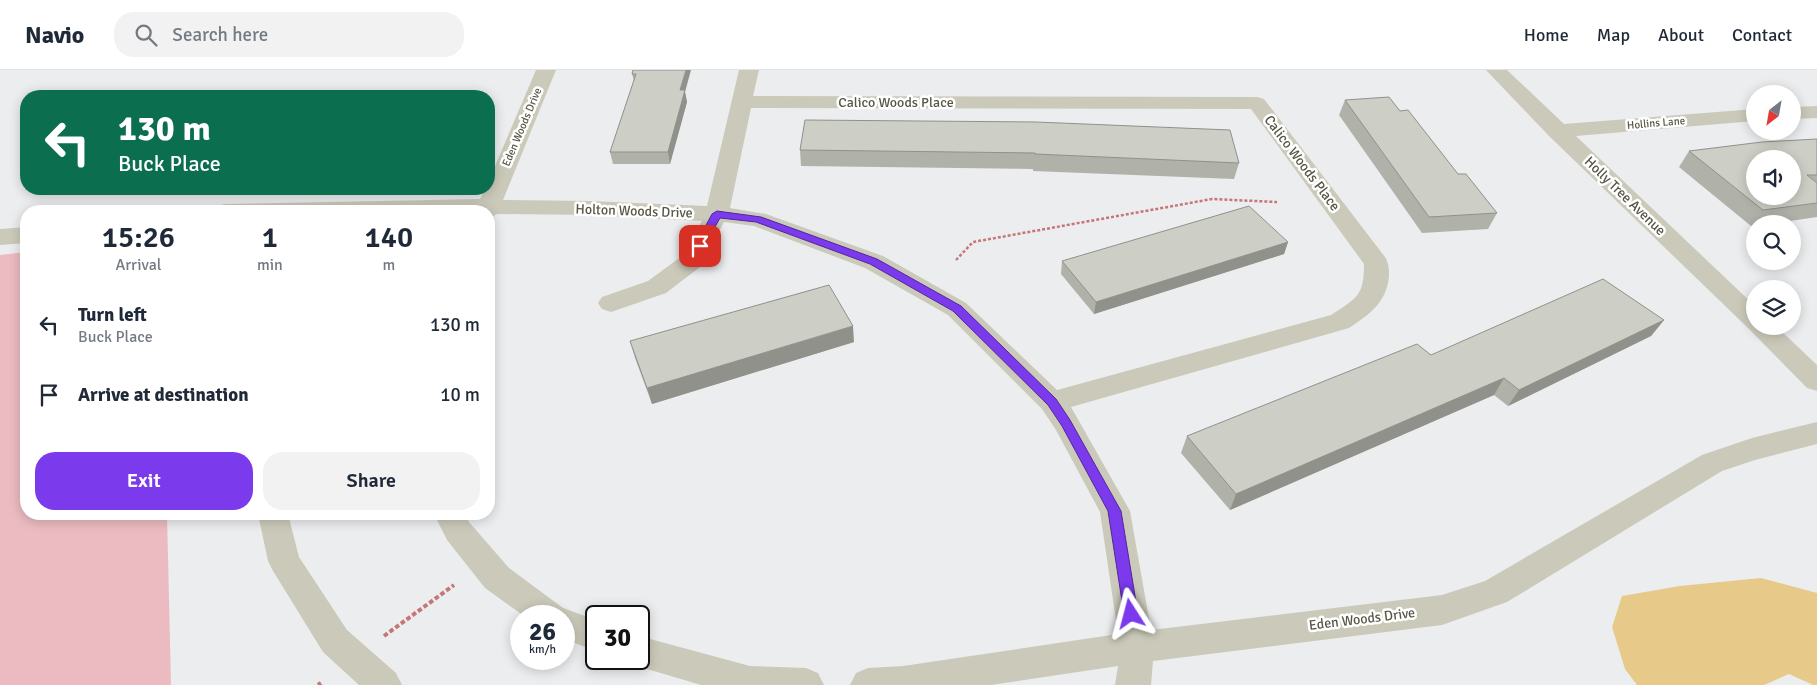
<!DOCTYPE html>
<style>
:root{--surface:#fff;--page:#f2f2f3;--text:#1f2937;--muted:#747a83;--line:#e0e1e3;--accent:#7c3aed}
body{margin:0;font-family:Signika,sans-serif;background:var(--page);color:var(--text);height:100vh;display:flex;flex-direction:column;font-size:19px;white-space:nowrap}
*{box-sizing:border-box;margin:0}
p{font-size:16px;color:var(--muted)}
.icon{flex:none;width:28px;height:28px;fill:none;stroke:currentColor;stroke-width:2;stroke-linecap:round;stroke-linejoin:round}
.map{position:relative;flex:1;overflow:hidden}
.drawer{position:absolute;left:20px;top:135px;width:475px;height:315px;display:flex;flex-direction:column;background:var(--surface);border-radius:20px;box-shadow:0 2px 12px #0003}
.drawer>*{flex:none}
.banner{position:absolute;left:20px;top:20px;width:475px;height:105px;border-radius:20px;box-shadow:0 2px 12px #0003;background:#0b6e4f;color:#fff;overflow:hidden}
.needle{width:32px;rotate:211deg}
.controls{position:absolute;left:1746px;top:15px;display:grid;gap:10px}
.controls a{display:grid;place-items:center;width:55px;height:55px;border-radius:50%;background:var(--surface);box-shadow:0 2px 12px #0003;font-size:25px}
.speed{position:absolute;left:510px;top:535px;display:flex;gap:10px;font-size:25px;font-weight:700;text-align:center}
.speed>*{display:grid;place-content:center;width:65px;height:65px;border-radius:50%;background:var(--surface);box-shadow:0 2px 12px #0003;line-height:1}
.speed small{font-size:12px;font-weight:400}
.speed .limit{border:2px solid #111;border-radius:8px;background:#fff;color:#111}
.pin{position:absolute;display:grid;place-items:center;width:42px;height:42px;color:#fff;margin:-21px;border-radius:10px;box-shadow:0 2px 8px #0006}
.me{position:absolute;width:55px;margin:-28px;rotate:351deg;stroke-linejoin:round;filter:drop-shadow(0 0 4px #0008)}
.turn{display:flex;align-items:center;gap:18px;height:105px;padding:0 15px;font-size:22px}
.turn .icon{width:65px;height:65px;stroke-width:2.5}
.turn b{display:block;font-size:35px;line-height:42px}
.eta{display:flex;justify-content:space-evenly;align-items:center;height:85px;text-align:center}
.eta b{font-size:30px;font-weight:600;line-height:35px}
.cta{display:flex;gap:10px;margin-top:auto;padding:10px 15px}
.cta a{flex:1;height:58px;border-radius:20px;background:var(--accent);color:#fff;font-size:20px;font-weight:600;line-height:58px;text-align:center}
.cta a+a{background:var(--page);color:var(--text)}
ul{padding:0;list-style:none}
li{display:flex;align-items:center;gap:15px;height:70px;padding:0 15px}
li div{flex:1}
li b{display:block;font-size:19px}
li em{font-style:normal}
header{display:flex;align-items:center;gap:30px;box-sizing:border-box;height:70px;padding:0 25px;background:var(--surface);border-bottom:1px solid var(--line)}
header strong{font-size:24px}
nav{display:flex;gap:28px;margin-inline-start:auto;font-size:18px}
.search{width:350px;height:45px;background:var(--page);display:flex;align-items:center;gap:12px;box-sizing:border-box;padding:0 18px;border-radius:20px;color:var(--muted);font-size:19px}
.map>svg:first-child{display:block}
.green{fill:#ebbbc1}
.water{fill:#e7c98a}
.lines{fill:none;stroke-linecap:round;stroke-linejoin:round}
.path-far1{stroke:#c77576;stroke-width:2.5;stroke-dasharray:3 2;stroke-linecap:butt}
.path{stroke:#c77576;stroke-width:4;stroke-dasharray:4.5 2.5;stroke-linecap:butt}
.minor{fill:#cbcaba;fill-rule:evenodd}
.wall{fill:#b0b2aa}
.shaded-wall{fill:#90918b}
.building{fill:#cdcfc6;stroke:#90918b;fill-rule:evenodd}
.route{fill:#7c3aed;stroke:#51269a}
.labels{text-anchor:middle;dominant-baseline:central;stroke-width:5;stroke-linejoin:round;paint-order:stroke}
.far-street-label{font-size:11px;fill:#585745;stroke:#fff}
.street-label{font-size:14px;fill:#585745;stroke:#fff}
</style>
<header>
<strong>Navio</strong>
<div class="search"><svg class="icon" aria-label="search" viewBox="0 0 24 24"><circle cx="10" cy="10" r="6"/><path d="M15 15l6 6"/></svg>Search here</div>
<nav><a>Home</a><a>Map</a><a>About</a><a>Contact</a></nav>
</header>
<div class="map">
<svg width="1817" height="615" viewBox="0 0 1817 615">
<rect width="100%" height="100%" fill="#ecedef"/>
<polygon class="green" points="26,182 26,444 167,444 171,615 0,615 0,185"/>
<polygon class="water" points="1761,508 1817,523 1817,615 1813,615 1789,604 1764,615 1637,615 1625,599 1612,557 1622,526 1680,516"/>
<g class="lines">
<polyline class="path-far1" points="956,190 973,172 1212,129 1277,132"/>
<g class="path">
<polyline points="384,566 454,515"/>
<polyline points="318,615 321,613"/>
</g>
<g class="minor">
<path d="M536 0H556L503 130 590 131 707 136 739 0H759L753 26 1257 27 1264 29 1385 187C1389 194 1389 199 1389 206 1387 232 1369 245 1349 258L1071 337 1130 441 1151 560 1442 525 1485 511 1702 385 1752 368 1817 352V374L1755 390 1722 401 1507 532 1442 555 1153 591 1151 615H1115L1118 596 991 615H850L856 603 868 598 903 596 1118 564 1100 442 1056 360 1042 339 948 245 865 198 754 156 724 152 700 197 666 223 611 242 602 239 598 233 602 227 648 211 682 186 702 151 590 145 497 144 489 148V141H213L217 136 225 134 480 129 485 119H489V110ZM751 38 1251 39 1364 194C1364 226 1357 228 1331 245L1057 320 966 233 883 186 766 144 730 138Z"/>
<polygon points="1486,0 1507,0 1564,54 1755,39 1755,51 1576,66 1755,236 1755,256 1776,256 1817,295 1817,321 1807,318 1748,258 1549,66"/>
<polygon points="1817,36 1817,48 1792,49 1792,37"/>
<polygon points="26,157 26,173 0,175 0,159"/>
<polygon points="258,444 288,444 299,487 347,560 396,603 402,615 359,615 323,582 273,501 268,491"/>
<polygon points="434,444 465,444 469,452 509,498 563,538 596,550 596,581 564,569 564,546 524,546 485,518 447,470"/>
<polygon points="639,566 750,596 806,598 818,603 824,615 701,615 627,593 625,589 639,589"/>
</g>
</g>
<g class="wall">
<polygon points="633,0 685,22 687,32 670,94 613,94 610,82 634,11 632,4"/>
<polygon points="1345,30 1400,41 1458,104 1497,143 1488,159 1422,163 1339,45"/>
<polygon points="805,50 1239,93 1234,109 1033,101 1033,99 801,96 800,80"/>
<polygon points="1817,69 1817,147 1769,154 1755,154 1755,156 1751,156 1679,97 1689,81"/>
<polygon points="1288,172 1284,184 1094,244 1061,204 1062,191"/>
<polygon points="1664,250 1651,266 1508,336 1494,325 1230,440 1181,383 1187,366 1431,285"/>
<polygon points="630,271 854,272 652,334 635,288"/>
</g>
<g class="shaded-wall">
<polygon points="686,0 691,0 685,22 687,32 670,94 668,82 680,20"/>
<polygon points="1288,172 1284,184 1094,244 1096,232"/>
<polygon points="1664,250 1651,266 1508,336 1519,320"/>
<polygon points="853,256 854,272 652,334 647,318"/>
<polygon points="1504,308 1494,325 1230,440 1236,424"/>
</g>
<g class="building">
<polygon points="633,0 686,0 680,20 685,20 668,82 610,82 636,4 632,4"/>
<polygon points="1389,27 1400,41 1408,40 1458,104 1466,104 1497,143 1429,147 1345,30"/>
<polygon points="805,50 1036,52 1230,60 1239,93 1035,84 1035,83 800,80"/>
<path d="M1817 69V105H1807L1817 113V133L1763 140 1689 81 1762 72ZM1755 89H1792V126H1755Z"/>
<polygon points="1249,136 1288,172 1096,232 1062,191"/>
<polygon points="1603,209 1664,250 1519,320 1504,308 1236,424 1187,366 1417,274 1431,285"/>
<polygon points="829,215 853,256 647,318 630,271"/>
</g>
<polygon class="route" points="717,141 761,147 877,189 961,236 1056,329 1070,350 1121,441 1138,544 1136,548 1131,550 1126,548 1124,544 1108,441 1062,356 1048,335 953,241 870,194 756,152 720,148 703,178 696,178 695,176 712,144"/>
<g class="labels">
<g class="far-street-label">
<text transform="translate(1656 53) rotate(-5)">Hollins Lane</text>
<text transform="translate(522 57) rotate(-67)">Eden Woods Drive</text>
</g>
<g class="street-label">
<text x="896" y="32">Calico Woods Place</text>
<text transform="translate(1302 93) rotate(53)">Calico Woods Place</text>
<text transform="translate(1625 126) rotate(44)">Holly Tree Avenue</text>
<text transform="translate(634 141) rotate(2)">Holton Woods Drive</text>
<text transform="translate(1362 549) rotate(-7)">Eden Woods Drive</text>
</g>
</g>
</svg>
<div class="controls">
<a><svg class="needle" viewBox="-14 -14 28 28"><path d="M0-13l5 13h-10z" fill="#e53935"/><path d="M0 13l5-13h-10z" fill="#747a83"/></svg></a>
<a><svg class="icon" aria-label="sound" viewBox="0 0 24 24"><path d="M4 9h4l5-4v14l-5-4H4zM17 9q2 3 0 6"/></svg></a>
<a><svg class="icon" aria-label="search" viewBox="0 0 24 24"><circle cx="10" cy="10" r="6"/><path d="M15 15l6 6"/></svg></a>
<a><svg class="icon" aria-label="layers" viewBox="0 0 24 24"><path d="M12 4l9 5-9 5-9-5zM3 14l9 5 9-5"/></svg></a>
</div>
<div class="speed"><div>26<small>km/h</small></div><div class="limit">30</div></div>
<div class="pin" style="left:700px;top:176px;background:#d93025"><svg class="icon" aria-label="arrive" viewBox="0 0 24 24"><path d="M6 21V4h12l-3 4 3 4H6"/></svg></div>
<svg class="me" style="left:1131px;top:544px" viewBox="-20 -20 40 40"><path d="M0-17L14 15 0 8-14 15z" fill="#7c3aed" stroke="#fff" stroke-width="4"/></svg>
<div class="banner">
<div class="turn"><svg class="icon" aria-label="left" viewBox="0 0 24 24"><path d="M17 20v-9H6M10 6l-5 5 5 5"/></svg><div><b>130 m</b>Buck Place</div></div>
</div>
<section class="drawer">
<div class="eta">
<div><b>15:26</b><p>Arrival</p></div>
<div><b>1</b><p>min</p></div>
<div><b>140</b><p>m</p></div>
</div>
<ul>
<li><svg class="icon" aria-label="left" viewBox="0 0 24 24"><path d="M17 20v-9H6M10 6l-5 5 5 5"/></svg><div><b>Turn left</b><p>Buck Place</p></div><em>130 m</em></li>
<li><svg class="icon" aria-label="arrive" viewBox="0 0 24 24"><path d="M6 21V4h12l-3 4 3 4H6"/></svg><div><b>Arrive at destination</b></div><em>10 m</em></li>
</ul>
<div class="cta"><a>Exit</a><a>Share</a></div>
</section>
</div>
